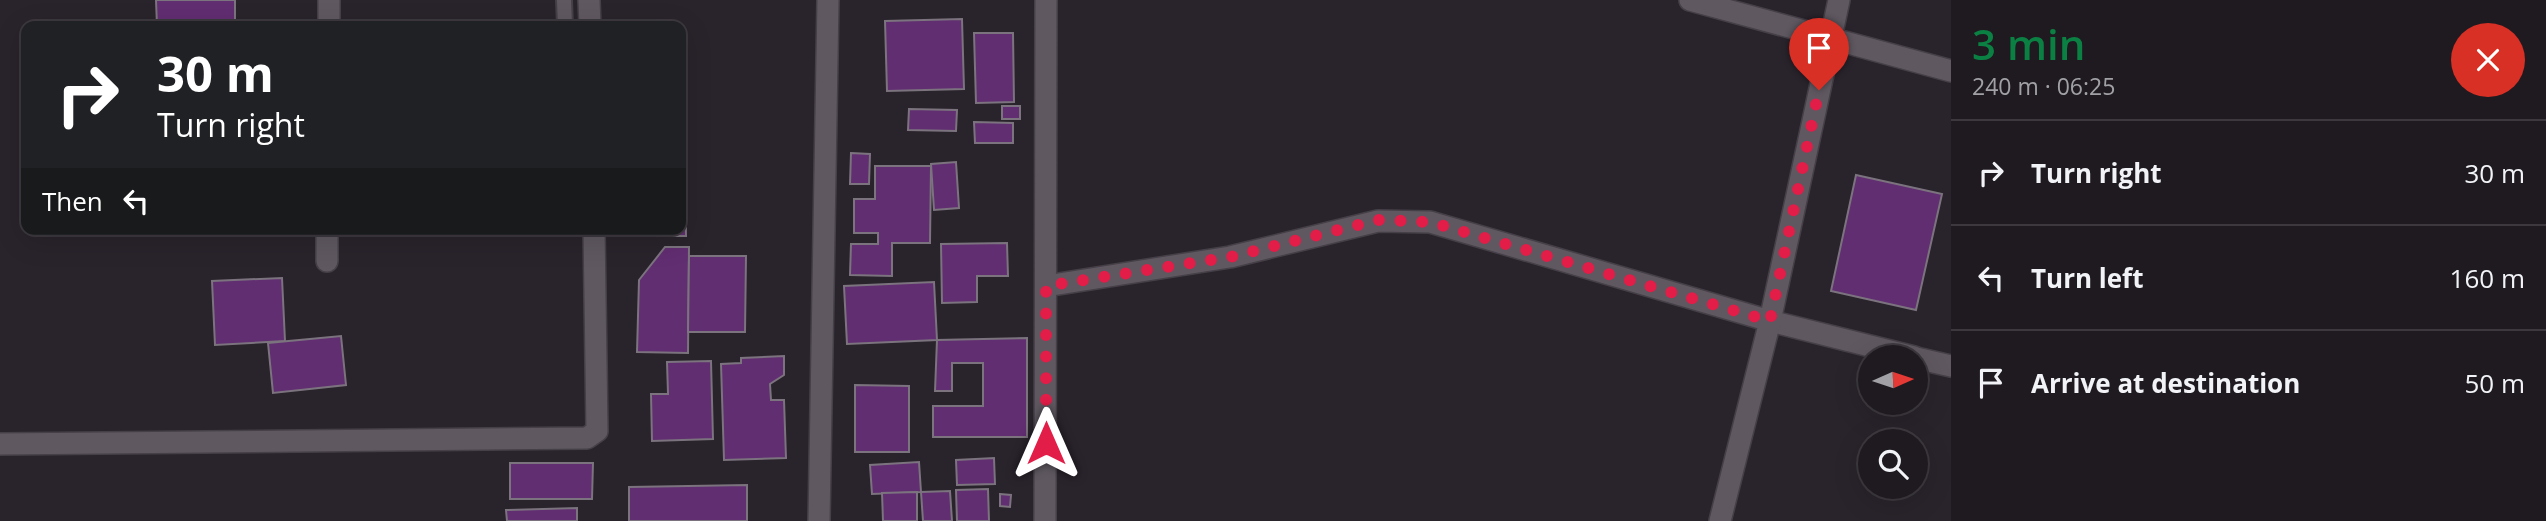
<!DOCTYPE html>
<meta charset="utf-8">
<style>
:root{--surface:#1f1a20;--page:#2c272d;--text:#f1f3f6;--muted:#a1a1a5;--line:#3c383e;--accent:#0b8043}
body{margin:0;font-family:"Open Sans",sans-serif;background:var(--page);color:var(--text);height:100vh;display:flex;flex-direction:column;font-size:26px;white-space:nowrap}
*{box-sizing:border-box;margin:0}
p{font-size:23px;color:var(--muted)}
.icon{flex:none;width:38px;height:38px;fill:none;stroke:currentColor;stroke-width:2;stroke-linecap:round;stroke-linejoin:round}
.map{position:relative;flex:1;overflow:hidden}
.details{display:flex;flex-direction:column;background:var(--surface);width:595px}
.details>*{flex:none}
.banner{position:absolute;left:21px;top:21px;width:665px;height:214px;border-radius:14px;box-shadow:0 7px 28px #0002,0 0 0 2px var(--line);background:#202124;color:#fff;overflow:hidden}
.needle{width:46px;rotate:87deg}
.tools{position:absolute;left:1858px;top:345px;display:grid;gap:14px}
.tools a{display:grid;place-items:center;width:70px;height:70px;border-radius:50%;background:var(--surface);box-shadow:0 7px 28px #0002,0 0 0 2px var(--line);font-size:35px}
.pin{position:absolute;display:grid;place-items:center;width:60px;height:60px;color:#fff;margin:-72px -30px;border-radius:50% 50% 50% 0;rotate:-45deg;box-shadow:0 0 7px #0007}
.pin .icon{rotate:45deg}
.me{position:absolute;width:77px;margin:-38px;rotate:0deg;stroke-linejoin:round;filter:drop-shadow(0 0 5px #0008)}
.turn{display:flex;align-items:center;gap:24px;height:147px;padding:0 21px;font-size:32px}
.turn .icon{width:91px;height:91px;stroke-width:2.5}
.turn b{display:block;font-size:49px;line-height:60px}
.then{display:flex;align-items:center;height:66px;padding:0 21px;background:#0003;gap:14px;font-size:26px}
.round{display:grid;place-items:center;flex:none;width:74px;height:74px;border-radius:37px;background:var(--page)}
.summary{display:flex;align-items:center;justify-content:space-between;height:119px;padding:0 21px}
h1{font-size:42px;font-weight:600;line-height:52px;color:var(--accent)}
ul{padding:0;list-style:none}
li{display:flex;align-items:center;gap:21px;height:105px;padding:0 21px;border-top:2px solid var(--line)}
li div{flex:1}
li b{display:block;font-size:26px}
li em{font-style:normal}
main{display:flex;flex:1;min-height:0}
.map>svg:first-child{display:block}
.building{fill:#612e71;stroke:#7b737e;stroke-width:2}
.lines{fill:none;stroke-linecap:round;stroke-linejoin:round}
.service-casing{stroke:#453f47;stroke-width:18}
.minor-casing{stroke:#453f47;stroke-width:24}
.service{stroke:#5f5861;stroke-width:14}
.minor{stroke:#5f5861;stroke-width:21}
.route{stroke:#e11d48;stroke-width:12;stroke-dasharray:0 21.6}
</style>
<main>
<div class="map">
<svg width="1951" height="521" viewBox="0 0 1951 521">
<rect width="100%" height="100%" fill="#29232b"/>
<g class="building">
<polygon points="156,0 235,0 235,26 157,26"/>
<polygon points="962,19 964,89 887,91 885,21"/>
<polygon points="974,33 1013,33 1014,102 976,103"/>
<rect x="1002" y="106" width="18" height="13"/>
<polygon points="909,109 957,110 956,131 908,130"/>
<polygon points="974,122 1013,123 1013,143 975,143"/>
<polygon points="681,151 685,151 686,236 638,236 638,229 681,229"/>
<polygon points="851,153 870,154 869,184 850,184"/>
<polygon points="956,162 959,208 934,210 931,164"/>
<polygon points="875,166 931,166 930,243 892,243 892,276 850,275 851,244 878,244 878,233 854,233 854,199 875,199"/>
<polygon points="1856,175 1942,194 1916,310 1831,291"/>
<polygon points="1007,243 1008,276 977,276 977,302 942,303 941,244"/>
<polygon points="665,247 689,247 688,353 637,352 639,280"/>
<polygon points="689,256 746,256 745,332 688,332"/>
<polygon points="282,278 285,341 215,345 212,281"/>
<polygon points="934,282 937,340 847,344 844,286"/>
<polygon points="341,336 346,385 273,393 268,343"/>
<polygon points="1027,338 1027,437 933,437 933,406 983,406 983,363 952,363 952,391 935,391 937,340"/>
<polygon points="784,356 784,375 770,384 771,400 784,400 786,458 724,460 721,364 741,363 741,358"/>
<polygon points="711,361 713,439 652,441 651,394 668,394 667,362"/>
<polygon points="855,385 909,386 909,452 855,452"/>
<polygon points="994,458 995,484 957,485 956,460"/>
<polygon points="919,462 921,492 872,494 870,465"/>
<polygon points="510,463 593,463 592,499 510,499"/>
<polygon points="747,485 747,521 629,521 629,487"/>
<polygon points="988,489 989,521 957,521 956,490"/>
<polygon points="950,491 952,521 923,521 921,492"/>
<polygon points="917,492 917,521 883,521 882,493"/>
<polygon points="1000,494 1011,495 1010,507 1000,506"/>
<polygon points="577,508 577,521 507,521 506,510"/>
</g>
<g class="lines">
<defs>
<polyline id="service" points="564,0 565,26"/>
<g id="minor">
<polyline points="589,0 590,26"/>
<polyline points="1690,0 1951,71"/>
<polyline points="329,26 329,0"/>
<polyline points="327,261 327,229"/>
<polyline points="1046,286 1230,257 1378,221 1430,222 1770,321 1914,357"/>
<polyline points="1916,358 1951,366"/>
<polyline points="0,444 587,438 597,431 594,229"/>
<polyline points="819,521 828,0"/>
<polyline points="1045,521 1046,0"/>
<polyline points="1720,521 1770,321 1839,0"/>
</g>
</defs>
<use href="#service" class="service-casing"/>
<use href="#minor" class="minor-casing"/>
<use href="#service" class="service"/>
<use href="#minor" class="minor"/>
</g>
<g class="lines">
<polyline class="route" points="1046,443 1046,286 1230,257 1378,220 1430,222 1770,321 1819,90"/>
</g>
</svg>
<div class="tools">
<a><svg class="needle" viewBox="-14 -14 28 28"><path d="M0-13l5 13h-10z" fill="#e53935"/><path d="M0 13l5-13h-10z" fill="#a1a1a5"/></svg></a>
<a><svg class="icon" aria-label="search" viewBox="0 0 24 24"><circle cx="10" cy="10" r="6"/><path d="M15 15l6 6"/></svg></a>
</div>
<div class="pin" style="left:1819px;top:90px;background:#d93025"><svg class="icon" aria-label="arrive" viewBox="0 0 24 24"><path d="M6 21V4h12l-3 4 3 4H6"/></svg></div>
<svg class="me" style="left:1046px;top:443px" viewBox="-20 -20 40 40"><path d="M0-17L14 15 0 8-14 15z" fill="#e11d48" stroke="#fff" stroke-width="4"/></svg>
<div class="banner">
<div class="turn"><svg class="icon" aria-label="right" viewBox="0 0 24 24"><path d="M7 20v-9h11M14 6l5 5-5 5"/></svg><div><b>30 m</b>Turn right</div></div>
<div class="then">Then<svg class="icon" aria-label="left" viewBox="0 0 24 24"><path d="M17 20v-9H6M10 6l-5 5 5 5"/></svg></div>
</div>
</div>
<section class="details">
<div class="summary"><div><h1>3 min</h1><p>240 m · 06:25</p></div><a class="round" style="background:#d93025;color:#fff"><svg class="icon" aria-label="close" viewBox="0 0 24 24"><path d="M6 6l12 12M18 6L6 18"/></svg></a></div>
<ul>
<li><svg class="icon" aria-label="right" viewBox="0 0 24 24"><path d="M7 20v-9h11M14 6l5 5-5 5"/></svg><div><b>Turn right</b></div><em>30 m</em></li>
<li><svg class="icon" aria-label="left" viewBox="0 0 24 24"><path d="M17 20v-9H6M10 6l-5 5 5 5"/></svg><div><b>Turn left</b></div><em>160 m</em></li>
<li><svg class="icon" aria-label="arrive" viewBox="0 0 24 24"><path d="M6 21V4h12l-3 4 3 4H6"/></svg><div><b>Arrive at destination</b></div><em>50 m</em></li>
</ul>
</section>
</main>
